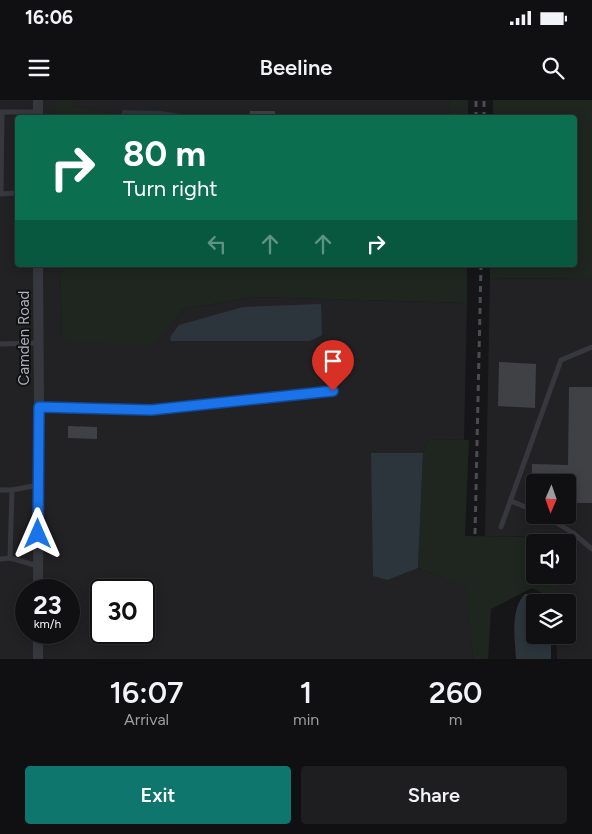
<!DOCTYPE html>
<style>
:root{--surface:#101012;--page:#1e1e20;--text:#f1f3f6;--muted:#9c9d9f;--line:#303032;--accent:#0f766e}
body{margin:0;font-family:Figtree,sans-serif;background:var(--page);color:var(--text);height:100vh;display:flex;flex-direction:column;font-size:19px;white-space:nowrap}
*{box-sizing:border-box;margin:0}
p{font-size:16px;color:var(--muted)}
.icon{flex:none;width:28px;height:28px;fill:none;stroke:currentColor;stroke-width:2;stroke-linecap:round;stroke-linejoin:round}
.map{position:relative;height:559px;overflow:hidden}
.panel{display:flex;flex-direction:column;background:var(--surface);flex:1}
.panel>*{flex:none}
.guide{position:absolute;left:15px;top:15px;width:562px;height:152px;border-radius:5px;box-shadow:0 2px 12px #0003,0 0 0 1px var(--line);background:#0b6e4f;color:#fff;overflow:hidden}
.needle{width:32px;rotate:182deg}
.tools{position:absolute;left:526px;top:374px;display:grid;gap:10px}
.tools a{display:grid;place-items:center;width:50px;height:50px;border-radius:5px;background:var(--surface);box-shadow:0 2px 12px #0003,0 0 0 1px var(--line);font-size:25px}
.speed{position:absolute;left:15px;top:479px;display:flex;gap:10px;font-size:25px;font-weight:700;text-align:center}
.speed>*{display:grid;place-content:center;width:65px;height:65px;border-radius:50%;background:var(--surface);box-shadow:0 2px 12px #0003,0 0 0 1px var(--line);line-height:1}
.speed small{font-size:12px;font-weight:400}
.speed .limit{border:2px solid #111;border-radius:8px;background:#fff;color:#111}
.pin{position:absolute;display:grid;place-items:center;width:42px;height:42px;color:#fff;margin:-51px -21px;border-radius:50% 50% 50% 0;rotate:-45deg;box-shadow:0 0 5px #0007}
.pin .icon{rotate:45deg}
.me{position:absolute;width:55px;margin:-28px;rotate:0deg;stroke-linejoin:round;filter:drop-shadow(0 0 4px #0008)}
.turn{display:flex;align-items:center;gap:18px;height:105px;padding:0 25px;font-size:22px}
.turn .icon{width:65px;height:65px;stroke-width:2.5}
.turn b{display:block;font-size:35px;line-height:42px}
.lanes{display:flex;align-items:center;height:48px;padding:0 25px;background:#0003;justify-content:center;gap:25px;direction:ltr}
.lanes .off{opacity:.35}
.eta{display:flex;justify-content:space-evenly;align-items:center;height:85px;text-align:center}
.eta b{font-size:30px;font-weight:600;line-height:35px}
.primary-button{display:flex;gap:10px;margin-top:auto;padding:10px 25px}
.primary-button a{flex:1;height:58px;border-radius:5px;background:var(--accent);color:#fff;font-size:20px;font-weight:600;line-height:58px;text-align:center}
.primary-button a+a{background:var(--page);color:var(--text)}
.status{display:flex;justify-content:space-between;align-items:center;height:35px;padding:0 25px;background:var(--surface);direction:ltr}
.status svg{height:14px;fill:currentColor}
header{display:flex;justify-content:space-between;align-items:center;height:65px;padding:0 25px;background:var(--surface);font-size:22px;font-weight:600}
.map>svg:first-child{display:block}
.built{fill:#222225;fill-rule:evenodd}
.green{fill:#1e261f}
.water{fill:#2c353c}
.building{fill:#404145}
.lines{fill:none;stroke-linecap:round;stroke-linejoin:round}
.service{stroke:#37383d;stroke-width:5}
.minor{stroke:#37383d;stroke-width:10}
.rail{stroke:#4a4c52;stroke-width:3;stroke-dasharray:6 5;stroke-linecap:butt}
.route-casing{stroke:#114b97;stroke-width:12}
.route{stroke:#1a73e8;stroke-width:9}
.labels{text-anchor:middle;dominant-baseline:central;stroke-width:4;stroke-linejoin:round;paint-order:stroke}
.street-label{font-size:15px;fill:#a8adb8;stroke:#111113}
</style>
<div class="status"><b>16:06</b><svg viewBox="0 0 49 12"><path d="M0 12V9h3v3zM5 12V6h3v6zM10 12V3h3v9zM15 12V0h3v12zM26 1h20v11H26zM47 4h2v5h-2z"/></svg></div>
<header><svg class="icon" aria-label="menu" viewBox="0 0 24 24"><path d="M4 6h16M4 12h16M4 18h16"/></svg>Beeline<svg class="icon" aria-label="search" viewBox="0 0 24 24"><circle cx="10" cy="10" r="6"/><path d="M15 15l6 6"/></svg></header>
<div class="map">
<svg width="592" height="559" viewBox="0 0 592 559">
<rect width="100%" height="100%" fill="#161618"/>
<g class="built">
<path d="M0 0H56V17L18 18V165H60L62 235 152 245 184 209 254 197 467 203 464 340 429 339 423 353H371L388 480 418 468 467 487 473 559H0ZM26 490H69V532H26ZM101 490H144V532H101Z"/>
<polygon points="73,0 450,0 448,18 114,18 113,14 74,5"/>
<path d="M490 178 592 179V559H557L556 535H568V502H556V475H568V442H555V437L485 436ZM535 382H568V415H535Z"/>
</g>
<g class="green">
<polygon points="56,0 73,0 74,5 114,14 114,17 56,17"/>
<polygon points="450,0 468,0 468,17 448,17"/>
<polygon points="493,0 592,0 592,179 490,178 490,165 575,165 575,18 493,17"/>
<polygon points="60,165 467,165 467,203 254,197 184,209 153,245 71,242 62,235"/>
<polygon points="429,339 469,340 465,436 555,437 555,442 535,442 535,475 556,475 556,500 532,488 491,509 488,559 473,559 466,487 418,468 423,353"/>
</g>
<g class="water">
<polygon points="124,10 160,11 201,17 122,17 122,11"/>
<polygon points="321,204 322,235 310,241 171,241 170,237 179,225 243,207"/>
<polygon points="371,353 423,353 418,468 388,480 373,476"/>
<path d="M525 494H533L545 502H535V535H551V559H516C515 538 510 509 525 494Z"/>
</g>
<g class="building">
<polygon points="250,11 275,11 275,18 249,18"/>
<polygon points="499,262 536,264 535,308 498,306"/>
<polygon points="569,287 592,287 592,403 568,403 568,382 535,382 535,402 531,402 532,364 568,365"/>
<polygon points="68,326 97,327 97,339 68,338"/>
</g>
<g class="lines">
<g class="service">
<polyline points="0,12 38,12"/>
<polyline points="1,93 2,12"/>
<polyline points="0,94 18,93"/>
<polyline points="0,244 38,243"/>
<polyline points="39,307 151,310 333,291"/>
<polyline points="38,385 12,390 10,458 38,466"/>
<polyline points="0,390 12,390"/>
<polyline points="511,401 535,411"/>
<polyline points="544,415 573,433 592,449"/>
<polyline points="501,427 561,260 592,247"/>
<polyline points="0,459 10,458"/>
</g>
<g class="minor">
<polyline points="38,0 38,18"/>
<polyline points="38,490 39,307 38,165"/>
<polyline points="38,532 38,559"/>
</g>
<g class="rail">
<polyline points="476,18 476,0"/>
<polyline points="484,18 484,0"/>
<polyline points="475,434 481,165"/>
</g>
</g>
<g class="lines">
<defs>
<polyline id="route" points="38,434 39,307 151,310 333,291"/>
</defs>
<use href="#route" class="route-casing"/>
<use href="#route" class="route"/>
</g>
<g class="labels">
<g class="street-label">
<text transform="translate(24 238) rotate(-90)">Camden Road</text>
</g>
</g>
</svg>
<div class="tools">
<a><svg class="needle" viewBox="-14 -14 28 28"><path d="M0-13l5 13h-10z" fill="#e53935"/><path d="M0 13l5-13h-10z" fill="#9c9d9f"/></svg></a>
<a><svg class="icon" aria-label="sound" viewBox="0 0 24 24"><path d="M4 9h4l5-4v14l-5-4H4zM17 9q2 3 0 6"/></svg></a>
<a><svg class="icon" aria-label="layers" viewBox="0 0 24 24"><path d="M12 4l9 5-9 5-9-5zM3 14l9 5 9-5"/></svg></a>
</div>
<div class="speed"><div>23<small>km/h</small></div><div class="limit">30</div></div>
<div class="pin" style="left:333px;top:291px;background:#d93025"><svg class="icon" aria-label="arrive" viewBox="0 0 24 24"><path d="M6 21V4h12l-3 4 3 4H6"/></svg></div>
<svg class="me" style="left:38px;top:434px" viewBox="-20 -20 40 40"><path d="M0-17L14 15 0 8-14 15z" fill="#1a73e8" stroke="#fff" stroke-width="4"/></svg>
<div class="guide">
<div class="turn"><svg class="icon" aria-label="right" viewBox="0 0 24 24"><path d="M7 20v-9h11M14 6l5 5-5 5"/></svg><div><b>80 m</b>Turn right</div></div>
<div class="lanes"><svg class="icon off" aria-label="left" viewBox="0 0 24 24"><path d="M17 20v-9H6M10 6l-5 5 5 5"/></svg><svg class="icon off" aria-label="ahead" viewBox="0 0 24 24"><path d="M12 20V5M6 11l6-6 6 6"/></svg><svg class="icon off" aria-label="ahead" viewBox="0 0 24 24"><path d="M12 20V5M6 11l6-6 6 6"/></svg><svg class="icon" aria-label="right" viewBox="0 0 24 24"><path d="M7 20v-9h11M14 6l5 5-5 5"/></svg></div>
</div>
</div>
<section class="panel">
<div class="eta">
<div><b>16:07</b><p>Arrival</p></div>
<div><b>1</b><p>min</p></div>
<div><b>260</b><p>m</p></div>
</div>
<div class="primary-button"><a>Exit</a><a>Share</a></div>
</section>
